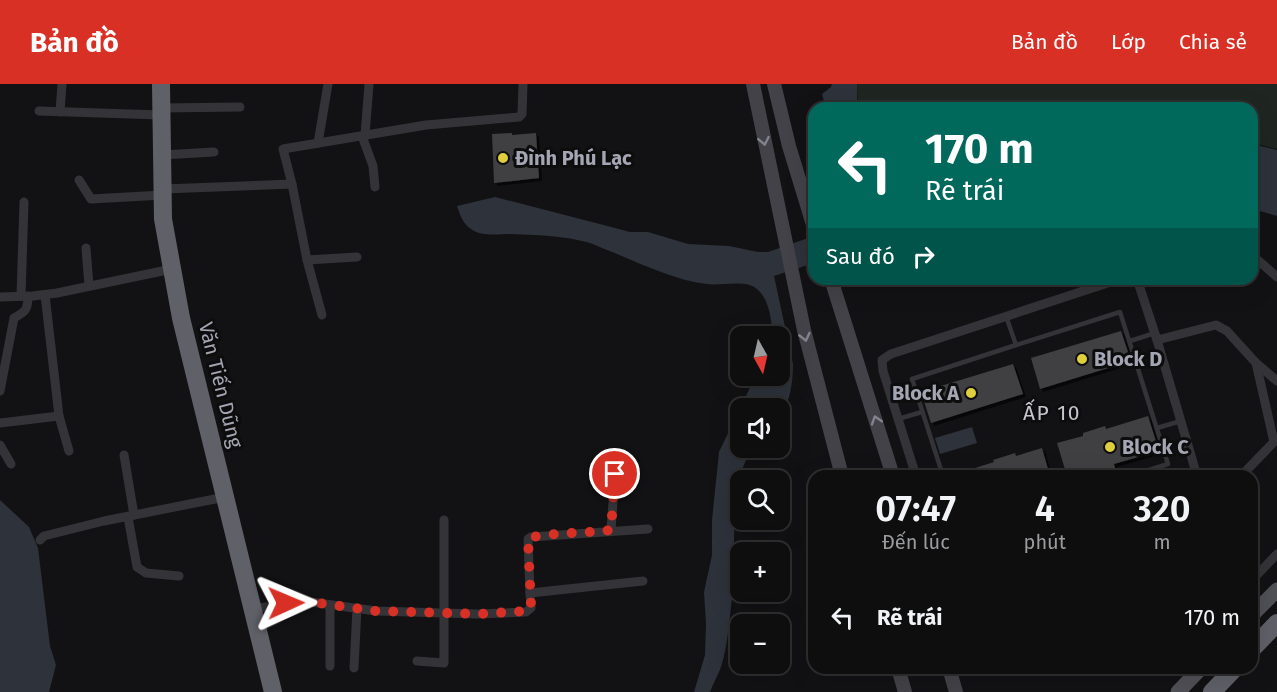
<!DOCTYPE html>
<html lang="vi">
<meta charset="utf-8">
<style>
:root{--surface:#0e0e0f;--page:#1c1c1d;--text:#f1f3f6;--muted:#9b9c9e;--line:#2e2e2f;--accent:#d93025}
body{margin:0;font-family:"Fira Sans",sans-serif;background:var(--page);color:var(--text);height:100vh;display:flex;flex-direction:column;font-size:22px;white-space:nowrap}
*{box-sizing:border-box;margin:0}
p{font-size:20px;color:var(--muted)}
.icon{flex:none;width:33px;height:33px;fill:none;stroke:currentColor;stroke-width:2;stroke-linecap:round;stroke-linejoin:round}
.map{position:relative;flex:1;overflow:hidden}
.panel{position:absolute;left:808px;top:386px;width:450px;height:204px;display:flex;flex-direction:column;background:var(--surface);border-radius:18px;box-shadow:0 6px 24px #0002,0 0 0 2px var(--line)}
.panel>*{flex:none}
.guide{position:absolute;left:808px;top:18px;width:450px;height:183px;border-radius:18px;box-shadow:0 6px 24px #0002,0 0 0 2px var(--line);background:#00695c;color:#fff;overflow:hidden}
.needle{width:39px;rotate:172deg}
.fabs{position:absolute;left:730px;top:242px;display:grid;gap:12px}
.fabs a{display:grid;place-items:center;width:60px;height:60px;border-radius:12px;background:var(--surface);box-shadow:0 6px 24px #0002,0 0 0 2px var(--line);font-size:30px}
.pin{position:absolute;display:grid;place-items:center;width:51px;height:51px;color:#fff;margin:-26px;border:3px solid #fff;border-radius:50%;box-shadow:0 2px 6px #0007}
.me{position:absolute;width:66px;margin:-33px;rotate:89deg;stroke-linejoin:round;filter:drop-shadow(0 0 4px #0008)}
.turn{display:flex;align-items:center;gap:21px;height:126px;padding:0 18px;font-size:27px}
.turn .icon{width:78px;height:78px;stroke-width:2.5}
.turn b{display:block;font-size:42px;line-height:51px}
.then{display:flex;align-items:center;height:57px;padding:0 18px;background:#0003;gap:12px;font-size:22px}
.eta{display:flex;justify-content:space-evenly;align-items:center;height:102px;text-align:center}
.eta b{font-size:36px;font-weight:600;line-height:42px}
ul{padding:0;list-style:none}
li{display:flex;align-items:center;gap:18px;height:90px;padding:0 18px}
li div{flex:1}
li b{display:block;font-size:22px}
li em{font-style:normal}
header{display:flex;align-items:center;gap:36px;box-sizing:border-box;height:84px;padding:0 30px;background:var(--accent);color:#fff}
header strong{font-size:28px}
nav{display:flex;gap:33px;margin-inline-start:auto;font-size:21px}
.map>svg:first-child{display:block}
.green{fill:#1f2621}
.water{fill:#2d323b}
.building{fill:#3f3f43;filter:url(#shadow)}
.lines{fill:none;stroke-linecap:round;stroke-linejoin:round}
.lane{stroke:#343438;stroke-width:4.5}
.street{stroke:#343438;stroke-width:9}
.secondary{stroke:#424248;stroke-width:14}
.primary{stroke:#505057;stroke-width:15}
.highway{stroke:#606069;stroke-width:18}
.oneway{stroke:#82838e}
.route{stroke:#d93025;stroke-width:10;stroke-dasharray:0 18}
.poi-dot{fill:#e0cf3d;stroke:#0e0d0e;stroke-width:2}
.labels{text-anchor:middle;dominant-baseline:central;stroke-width:6;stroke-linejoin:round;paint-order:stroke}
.poi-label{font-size:20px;font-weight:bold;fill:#a5a6b3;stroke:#0e0d0e;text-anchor:start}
.street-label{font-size:20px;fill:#a5a6b3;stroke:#0e0d0e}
.neighbourhood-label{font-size:21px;letter-spacing:1.5px;fill:#c5c6cf;stroke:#0e0d0e}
</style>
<header>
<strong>Bản đồ</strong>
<nav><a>Bản đồ</a><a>Lớp</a><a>Chia sẻ</a></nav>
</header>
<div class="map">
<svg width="1277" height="608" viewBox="0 0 1277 608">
<defs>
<filter id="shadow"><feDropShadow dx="3" dy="3" stdDeviation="0" flood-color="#0009"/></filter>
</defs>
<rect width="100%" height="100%" fill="#121214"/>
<polygon class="green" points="857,0 1277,0 1277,65 1253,59 1252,24 858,24"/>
<g class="water">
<polygon points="832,0 857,0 857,24 826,24 822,10 831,3"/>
<polygon points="1252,60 1277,66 1277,132 1253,125"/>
<path d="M495 113 615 144 630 148H648L688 160 729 162 758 168H768L814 152V179L774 192 793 280C793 298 790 319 780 333V324H741V363H754C728 394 736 467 733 506 730 528 728 563 721 583 718 591 713 600 710 608H694L705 571 706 540 704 508 712 471V436L719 368 756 291H780V252H773C771 236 770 216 757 205 746 195 721 202 707 200 675 197 633 176 602 164 579 152 539 151 511 150 499 150 481 153 471 145 463 140 460 131 457 122Z"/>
<polygon points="972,343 977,359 940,370 935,354"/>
<polygon points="0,416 29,443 38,464 50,562 56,581 49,608 0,608"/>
</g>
<g class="building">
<polygon points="512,49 512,51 536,49 539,94 494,99 492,50"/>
<polygon points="1121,247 1131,277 1040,305 1031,274"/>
<polygon points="1013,280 1023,310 931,339 921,308"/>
<polygon points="1148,332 1159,367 1114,380 1115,384 1094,390 1093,387 1077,392 1067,392 1057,359 1083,352 1083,349 1105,342 1106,345"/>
<polygon points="1042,364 1050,392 957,392 956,390 994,378 993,376 1015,369 1016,372"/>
</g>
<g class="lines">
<g class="lane">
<polyline points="1006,232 1016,261 1120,228 1168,380 1130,392"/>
<polyline points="1130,257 1155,249"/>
<polyline points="898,335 922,328"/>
<polyline points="1157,344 1181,337"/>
<polyline points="943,392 912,295 1016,261"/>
</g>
<g class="street">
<polyline points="161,24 240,23"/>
<polyline points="39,27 161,31"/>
<polyline points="60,28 62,0"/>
<polyline points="365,51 369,0"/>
<polyline points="362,52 373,82 375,103"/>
<polyline points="318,59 328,0"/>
<polyline points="162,71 214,68"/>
<polyline points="79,96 91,115 163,111"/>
<polyline points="292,100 307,176 357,173"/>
<polyline points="163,105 292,100 283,65 426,41 519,33 522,30 523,0"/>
<polyline points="86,164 89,202"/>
<polyline points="1252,171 1277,193"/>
<polyline points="307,176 322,231"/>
<polyline points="1137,195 1157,256 1197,392"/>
<polyline points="45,211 59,332"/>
<polyline points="21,212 24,118"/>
<polyline points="0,213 33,212 57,209 172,185"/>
<polyline points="1157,256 1216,241 1227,247 1256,279 1277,297"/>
<path d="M0 307 14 234C25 228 28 226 28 212"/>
<polyline points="0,339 59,332 69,367"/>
<polyline points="0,361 11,380"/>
<polyline points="124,371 134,431"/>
<polyline points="916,392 883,287 882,276 891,270 1120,195"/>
<polyline points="1241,392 1274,358 1256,279"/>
<polyline points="128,433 137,483 146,489 179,492"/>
<polyline points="611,446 615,390"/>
<polyline points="40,456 44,452 104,437 225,413"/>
<polyline points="1252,496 1277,470"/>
<polyline points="530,509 528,455 531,453 648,445"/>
<polyline points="252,525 303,517 376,527 478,530 526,528 531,524 530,509 643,497"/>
<polyline points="417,577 444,579 444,436"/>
<polyline points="330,582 330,521"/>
<polyline points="354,584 357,524"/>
</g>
<g class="secondary">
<polyline points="753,0 804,246 842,392"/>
<polyline points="774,0 789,62 814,144"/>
<polyline points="831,195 893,392"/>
<polyline points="898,584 905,608"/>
<polyline points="949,584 956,608"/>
</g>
<g class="primary">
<polyline points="1252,531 1277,506"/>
<polyline points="1178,608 1201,584"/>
</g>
<g class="highway">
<polyline points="161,0 163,135 181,234 273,608"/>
<polyline points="1252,565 1277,539"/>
<polyline points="1212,608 1235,584"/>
</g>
</g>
<defs><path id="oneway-chevron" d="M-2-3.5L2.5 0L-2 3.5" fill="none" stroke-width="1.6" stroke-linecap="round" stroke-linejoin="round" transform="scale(1.5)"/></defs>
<g class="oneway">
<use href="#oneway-chevron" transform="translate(764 57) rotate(79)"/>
<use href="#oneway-chevron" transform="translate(805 253) rotate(77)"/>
<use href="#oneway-chevron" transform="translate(876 336) rotate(-108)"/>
</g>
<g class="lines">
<path class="route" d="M286 519 303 517 376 527 478 530 528 527 531 521 528 455C537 449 595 449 611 446L615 390"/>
</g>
<g class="poi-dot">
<circle cx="503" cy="74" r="6"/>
<circle cx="1082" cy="275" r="6"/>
<circle cx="971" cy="309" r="6"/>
<circle cx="1110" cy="363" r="6"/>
</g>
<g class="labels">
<g class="poi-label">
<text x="515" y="74">Đình Phú Lạc</text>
<text x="1094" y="275">Block D</text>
<text x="959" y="309" text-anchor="end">Block A</text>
<text x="1122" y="363">Block C</text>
</g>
<g class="street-label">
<text transform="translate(221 301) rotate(76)">Văn Tiến Dũng</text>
</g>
<g class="neighbourhood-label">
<text x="1052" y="329">ẤP 10</text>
</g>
</g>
</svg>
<div class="fabs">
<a><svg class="needle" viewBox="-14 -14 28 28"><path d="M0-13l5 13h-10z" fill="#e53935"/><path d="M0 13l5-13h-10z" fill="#9b9c9e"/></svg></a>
<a><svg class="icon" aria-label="sound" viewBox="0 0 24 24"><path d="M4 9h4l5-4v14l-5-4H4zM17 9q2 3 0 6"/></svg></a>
<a><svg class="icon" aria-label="search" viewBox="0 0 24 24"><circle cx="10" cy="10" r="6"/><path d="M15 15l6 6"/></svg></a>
<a>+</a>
<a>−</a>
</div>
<div class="pin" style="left:615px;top:390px;background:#d93025"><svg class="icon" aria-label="arrive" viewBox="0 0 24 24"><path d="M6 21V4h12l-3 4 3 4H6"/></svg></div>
<svg class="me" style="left:286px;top:519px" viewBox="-20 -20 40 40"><path d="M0-17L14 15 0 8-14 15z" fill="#d93025" stroke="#fff" stroke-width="4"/></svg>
<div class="guide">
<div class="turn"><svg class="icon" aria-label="left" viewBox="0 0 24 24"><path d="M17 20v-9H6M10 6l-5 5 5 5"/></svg><div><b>170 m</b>Rẽ trái</div></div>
<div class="then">Sau đó<svg class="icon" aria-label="right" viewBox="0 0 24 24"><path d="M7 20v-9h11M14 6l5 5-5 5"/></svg></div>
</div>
<section class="panel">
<div class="eta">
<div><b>07:47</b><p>Đến lúc</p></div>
<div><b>4</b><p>phút</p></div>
<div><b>320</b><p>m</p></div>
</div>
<ul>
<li><svg class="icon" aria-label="left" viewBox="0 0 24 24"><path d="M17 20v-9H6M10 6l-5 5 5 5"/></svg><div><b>Rẽ trái</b></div><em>170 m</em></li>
</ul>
</section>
</div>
